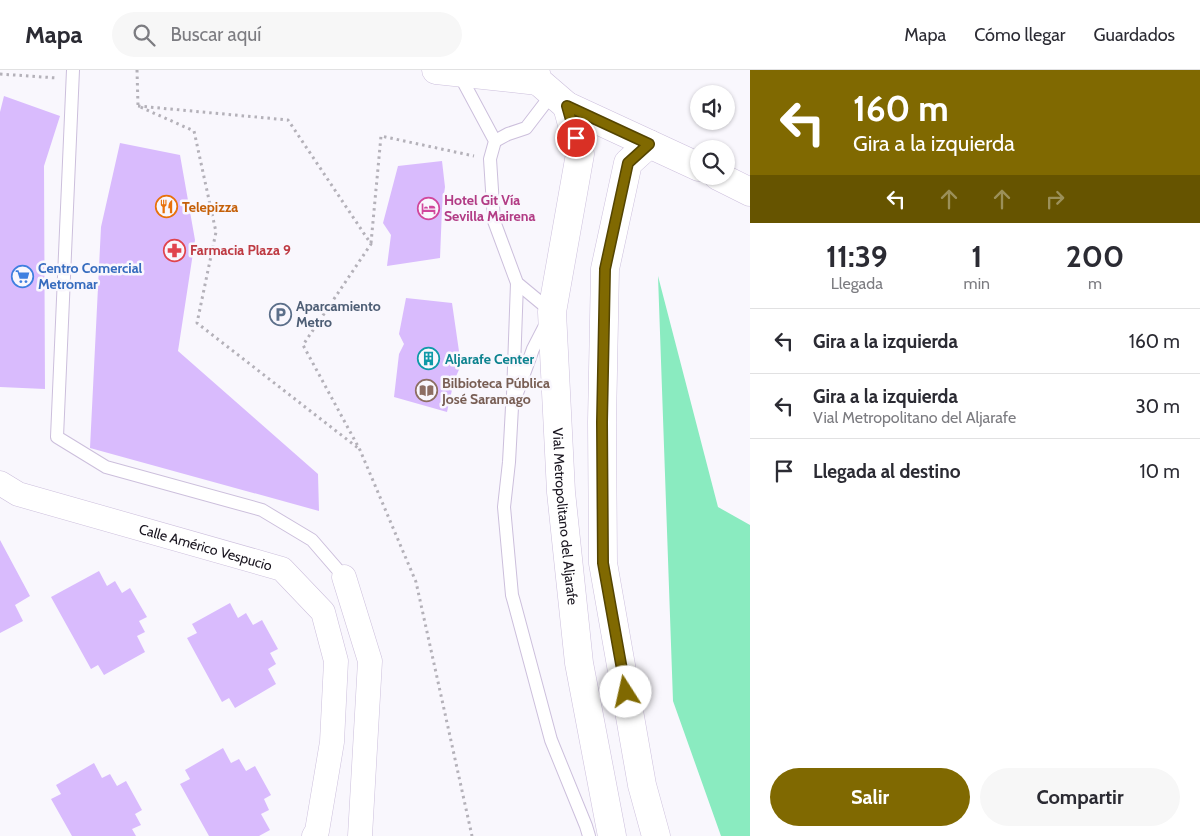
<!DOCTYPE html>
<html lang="es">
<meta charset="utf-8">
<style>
:root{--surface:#fff;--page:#f7f7f7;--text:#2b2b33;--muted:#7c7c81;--line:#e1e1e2;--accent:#806901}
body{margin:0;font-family:Cabin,sans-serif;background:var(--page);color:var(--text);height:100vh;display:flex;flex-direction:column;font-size:19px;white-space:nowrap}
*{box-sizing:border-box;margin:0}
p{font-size:16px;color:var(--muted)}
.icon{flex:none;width:28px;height:28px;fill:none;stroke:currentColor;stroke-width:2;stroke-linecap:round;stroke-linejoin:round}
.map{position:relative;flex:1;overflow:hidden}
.sheet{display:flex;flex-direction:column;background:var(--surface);width:450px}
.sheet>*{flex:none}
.banner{background:#806901;color:#fff;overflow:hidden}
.fabs{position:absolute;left:690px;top:15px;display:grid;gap:10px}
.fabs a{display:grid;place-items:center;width:45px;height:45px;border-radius:50%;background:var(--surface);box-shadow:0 1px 4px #0004;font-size:25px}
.pin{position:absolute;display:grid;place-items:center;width:42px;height:42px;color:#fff;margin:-21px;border:2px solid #fff;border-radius:50%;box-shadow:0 1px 5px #0007}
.me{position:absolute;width:55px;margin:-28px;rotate:350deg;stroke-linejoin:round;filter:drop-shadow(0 0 4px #0008)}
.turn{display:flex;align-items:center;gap:18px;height:105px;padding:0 20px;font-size:22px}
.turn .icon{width:65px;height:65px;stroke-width:2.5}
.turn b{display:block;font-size:35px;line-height:42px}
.lanes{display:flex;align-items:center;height:48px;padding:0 20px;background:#0003;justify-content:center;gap:25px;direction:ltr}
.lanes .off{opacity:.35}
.eta{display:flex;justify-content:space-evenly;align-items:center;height:85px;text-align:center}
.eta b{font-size:30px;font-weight:800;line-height:35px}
.primary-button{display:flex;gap:10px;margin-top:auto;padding:10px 20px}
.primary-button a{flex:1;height:58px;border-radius:30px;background:var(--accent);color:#fff;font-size:20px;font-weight:800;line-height:58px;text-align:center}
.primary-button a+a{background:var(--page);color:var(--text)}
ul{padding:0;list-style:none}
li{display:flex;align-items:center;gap:15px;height:65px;padding:0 20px;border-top:1px solid var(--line)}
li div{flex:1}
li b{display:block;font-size:19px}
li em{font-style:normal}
header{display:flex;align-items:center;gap:30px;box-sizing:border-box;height:70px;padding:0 25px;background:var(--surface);border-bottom:1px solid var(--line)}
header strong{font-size:24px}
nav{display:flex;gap:28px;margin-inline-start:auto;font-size:18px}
.search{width:350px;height:45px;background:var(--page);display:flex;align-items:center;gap:12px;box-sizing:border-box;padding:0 18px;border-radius:28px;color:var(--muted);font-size:19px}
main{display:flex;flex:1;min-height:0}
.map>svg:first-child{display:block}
.green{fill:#8aebc0}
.building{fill:#d9bbfd}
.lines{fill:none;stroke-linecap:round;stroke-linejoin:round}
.service-casing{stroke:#ccbfdc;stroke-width:14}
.minor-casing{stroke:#ccbfdc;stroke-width:25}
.tertiary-casing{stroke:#ccbfdc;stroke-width:29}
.secondary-casing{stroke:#ccbfdc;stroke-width:29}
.path{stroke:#b4b1b9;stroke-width:3;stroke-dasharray:2.5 4;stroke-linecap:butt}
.service{stroke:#fff;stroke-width:12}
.minor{stroke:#fff;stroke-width:24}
.tertiary{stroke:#fff;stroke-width:28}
.secondary{stroke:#fff;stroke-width:28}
.route-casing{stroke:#534401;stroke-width:12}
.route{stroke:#806901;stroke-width:9}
.labels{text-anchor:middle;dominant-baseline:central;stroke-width:5;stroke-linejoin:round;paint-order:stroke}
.hotel-label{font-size:14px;font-weight:bold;fill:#b23c85;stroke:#f9f7fd;text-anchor:start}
.food-label{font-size:14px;font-weight:bold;fill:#c56008;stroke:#f9f7fd;text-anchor:start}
.health-label{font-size:14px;font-weight:bold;fill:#be3a42;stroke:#f9f7fd;text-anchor:start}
.shop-label{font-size:14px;font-weight:bold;fill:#366cbe;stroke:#f9f7fd;text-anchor:start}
.service-label{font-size:14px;font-weight:bold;fill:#4e5e75;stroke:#f9f7fd;text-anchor:start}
.culture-label{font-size:14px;font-weight:bold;fill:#0d838f;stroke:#f9f7fd;text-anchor:start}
.education-label{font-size:14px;font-weight:bold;fill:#785e54;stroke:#f9f7fd;text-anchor:start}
.street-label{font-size:14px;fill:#18141e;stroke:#f9f7fd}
</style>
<header>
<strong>Mapa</strong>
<div class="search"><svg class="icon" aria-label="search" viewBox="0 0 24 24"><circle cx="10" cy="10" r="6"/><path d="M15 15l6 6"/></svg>Buscar aquí</div>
<nav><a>Mapa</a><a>Cómo llegar</a><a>Guardados</a></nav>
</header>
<main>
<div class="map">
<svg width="750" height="766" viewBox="0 0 750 766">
<rect width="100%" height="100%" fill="#f9f7fd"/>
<polygon class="green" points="658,206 718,437 750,455 750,766 721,766 673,631"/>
<g class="building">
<polygon points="4,26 60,46 44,96 45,319 0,317 0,42"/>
<polygon points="120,73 180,85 195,170 178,281 318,404 319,441 90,378 101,157"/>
<polygon points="442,91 445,117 442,138 440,188 387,196 391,165 383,153 398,96"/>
<polygon points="406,228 452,233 461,295 454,311 447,342 394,327 399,284 404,274 399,264"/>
<polygon points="0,470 30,526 15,535 23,551 0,563"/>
<polygon points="99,501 107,516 115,511 122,523 130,518 147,547 139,551 145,562 137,566 145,582 104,605 98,595 91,599 51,527"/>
<polygon points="230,533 238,548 246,543 253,555 262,550 278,579 270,583 276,594 268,599 276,614 235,638 229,628 222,632 187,568 197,563 192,554"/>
<polygon points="223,678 231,693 239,689 246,701 255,696 271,725 264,729 269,740 261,744 270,760 259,766 209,766 180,714 190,709 185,700"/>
<polygon points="94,693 102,708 110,704 117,716 126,711 142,740 135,744 141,755 132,759 136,766 72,766 51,729 61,724 56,715"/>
</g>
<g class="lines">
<defs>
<g id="service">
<polyline points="73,0 57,367 106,397 262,440 312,470 344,507"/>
<polyline points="458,2 495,71 490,89 494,151 517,213 552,242 533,279 512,337 509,392 504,437 512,525 514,532 551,670 586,756 589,766"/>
<polyline points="495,71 508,64 526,58 552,24"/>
<polyline points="513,325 517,213"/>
</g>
<g id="minor">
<path id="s1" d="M0 413 18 424 282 499 323 542 336 591 332 672 317 761 314 766"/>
<polyline points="344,507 370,591 360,766"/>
</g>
<g id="tertiary">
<polyline points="436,0 538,11"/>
<polyline points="535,0 538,11 567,36 699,97"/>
<polyline points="718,106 750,122"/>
</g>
<g id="secondary">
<path id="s2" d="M567 36 580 84 552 242 561 422 579 593 612 766"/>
<polyline points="649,74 628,93 605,199 602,352 603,493 642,715 656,766"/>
</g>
</defs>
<use href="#service" class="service-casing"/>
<use href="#minor" class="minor-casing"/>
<use href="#tertiary" class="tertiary-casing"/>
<use href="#secondary" class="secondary-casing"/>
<g class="path">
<polyline points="137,0 138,36 194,61 216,162 197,253 358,378"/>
<polyline points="0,4 57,8"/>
<polyline points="138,36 288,50 371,174 303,275 360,380 416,512 472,766"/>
<polyline points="371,173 381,66 474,86"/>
</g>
<use href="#service" class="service"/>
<use href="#minor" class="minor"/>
<use href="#tertiary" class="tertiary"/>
<use href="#secondary" class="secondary"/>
</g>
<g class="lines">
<defs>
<polyline id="route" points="576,68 567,36 649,74 628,93 605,199 602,352 603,493 626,622"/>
</defs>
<use href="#route" class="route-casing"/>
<use href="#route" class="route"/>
</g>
<defs>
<symbol id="restaurant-ring" viewBox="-11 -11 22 22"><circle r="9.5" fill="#f9f7fd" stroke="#e8710a" stroke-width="1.5"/><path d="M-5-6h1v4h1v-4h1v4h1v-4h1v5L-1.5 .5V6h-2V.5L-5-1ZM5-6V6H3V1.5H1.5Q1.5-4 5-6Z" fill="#e8710a"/></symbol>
<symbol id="hotel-ring" viewBox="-11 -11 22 22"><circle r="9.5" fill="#f9f7fd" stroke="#d1479c" stroke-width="1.5"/><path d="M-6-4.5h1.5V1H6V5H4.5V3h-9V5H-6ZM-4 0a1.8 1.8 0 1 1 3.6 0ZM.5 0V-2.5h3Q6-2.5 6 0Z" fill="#d1479c"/></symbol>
<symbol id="pharmacy-ring" viewBox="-11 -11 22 22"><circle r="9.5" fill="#f9f7fd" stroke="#e0444e" stroke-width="1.5"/><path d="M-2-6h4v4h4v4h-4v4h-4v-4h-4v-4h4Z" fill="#e0444e"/></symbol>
<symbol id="supermarket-ring" viewBox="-11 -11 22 22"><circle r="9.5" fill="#f9f7fd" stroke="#3f7fe0" stroke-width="1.5"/><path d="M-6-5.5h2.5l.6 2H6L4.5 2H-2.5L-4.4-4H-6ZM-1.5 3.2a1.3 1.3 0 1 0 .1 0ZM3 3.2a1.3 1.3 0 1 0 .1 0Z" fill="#3f7fe0"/></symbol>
<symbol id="parking-ring" viewBox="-11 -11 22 22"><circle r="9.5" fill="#f9f7fd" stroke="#5c6f8a" stroke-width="1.5"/><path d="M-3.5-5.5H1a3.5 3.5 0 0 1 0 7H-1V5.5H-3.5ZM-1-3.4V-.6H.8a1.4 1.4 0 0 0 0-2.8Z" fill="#5c6f8a"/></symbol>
<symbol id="building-ring" viewBox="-11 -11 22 22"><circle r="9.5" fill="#f9f7fd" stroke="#0f9aa8" stroke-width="1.5"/><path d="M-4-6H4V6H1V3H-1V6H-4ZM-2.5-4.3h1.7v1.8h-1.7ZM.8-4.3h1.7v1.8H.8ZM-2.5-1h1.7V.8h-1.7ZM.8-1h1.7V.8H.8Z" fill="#0f9aa8"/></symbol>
<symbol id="library-ring" viewBox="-11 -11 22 22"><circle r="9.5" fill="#f9f7fd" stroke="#8d6e63" stroke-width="1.5"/><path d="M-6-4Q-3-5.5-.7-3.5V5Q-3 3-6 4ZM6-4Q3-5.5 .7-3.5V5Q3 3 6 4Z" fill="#8d6e63"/></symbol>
</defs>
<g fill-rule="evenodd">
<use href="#restaurant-ring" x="154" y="124" width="25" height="25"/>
<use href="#hotel-ring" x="416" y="126" width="25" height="25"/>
<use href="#pharmacy-ring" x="162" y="168" width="25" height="25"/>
<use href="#supermarket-ring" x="10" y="194" width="25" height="25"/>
<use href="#parking-ring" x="268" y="232" width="25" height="25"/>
<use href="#building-ring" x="416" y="276" width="25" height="25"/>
<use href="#library-ring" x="414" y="308" width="25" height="25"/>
</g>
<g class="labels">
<g class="hotel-label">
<text x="444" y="130">Hotel Git Vía<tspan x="444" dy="16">Sevilla Mairena</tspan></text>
</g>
<g class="food-label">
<text x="182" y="137">Telepizza</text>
</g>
<g class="health-label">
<text x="190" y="180">Farmacia Plaza 9</text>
</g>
<g class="shop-label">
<text x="38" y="198">Centro Comercial<tspan x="38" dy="16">Metromar</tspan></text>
</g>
<g class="service-label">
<text x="296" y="236">Aparcamiento<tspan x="296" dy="16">Metro</tspan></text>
</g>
<g class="culture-label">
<text x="445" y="289">Aljarafe Center</text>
</g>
<g class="education-label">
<text x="442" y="313">Bilbioteca Pública<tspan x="442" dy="16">José Saramago</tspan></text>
</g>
<g class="street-label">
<text stroke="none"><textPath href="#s2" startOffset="415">Vial Metropolitano del Aljarafe</textPath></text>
<text stroke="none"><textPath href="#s1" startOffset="216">Calle Américo Vespucio</textPath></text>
</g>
</g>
</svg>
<div class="fabs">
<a><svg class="icon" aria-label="sound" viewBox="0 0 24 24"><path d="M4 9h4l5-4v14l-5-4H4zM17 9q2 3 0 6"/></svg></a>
<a><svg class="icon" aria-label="search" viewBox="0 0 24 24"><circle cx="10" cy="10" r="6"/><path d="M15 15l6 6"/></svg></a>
</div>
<div class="pin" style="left:576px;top:68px;background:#d93025"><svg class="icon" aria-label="arrive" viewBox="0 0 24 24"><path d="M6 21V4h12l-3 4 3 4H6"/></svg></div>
<svg class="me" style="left:626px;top:622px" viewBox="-20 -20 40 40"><circle r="19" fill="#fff"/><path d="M0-13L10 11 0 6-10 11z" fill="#806901"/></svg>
</div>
<section class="sheet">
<div class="banner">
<div class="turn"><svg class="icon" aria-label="left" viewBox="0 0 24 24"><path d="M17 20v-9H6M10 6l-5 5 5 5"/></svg><div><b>160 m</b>Gira a la izquierda</div></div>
<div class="lanes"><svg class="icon" aria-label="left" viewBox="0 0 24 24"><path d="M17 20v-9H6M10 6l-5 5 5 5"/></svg><svg class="icon off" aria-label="ahead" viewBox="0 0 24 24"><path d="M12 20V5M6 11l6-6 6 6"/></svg><svg class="icon off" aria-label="ahead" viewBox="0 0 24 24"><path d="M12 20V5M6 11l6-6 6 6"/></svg><svg class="icon off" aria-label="right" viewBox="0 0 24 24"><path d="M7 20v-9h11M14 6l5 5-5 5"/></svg></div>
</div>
<div class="eta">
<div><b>11:39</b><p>Llegada</p></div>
<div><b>1</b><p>min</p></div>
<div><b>200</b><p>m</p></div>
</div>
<ul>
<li><svg class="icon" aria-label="left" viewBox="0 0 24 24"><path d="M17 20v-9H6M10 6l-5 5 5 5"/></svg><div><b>Gira a la izquierda</b></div><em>160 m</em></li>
<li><svg class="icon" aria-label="left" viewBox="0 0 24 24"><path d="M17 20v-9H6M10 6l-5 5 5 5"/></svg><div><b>Gira a la izquierda</b><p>Vial Metropolitano del Aljarafe</p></div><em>30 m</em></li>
<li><svg class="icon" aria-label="arrive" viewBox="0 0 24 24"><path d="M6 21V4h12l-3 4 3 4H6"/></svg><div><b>Llegada al destino</b></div><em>10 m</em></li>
</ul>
<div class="primary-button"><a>Salir</a><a>Compartir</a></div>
</section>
</main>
